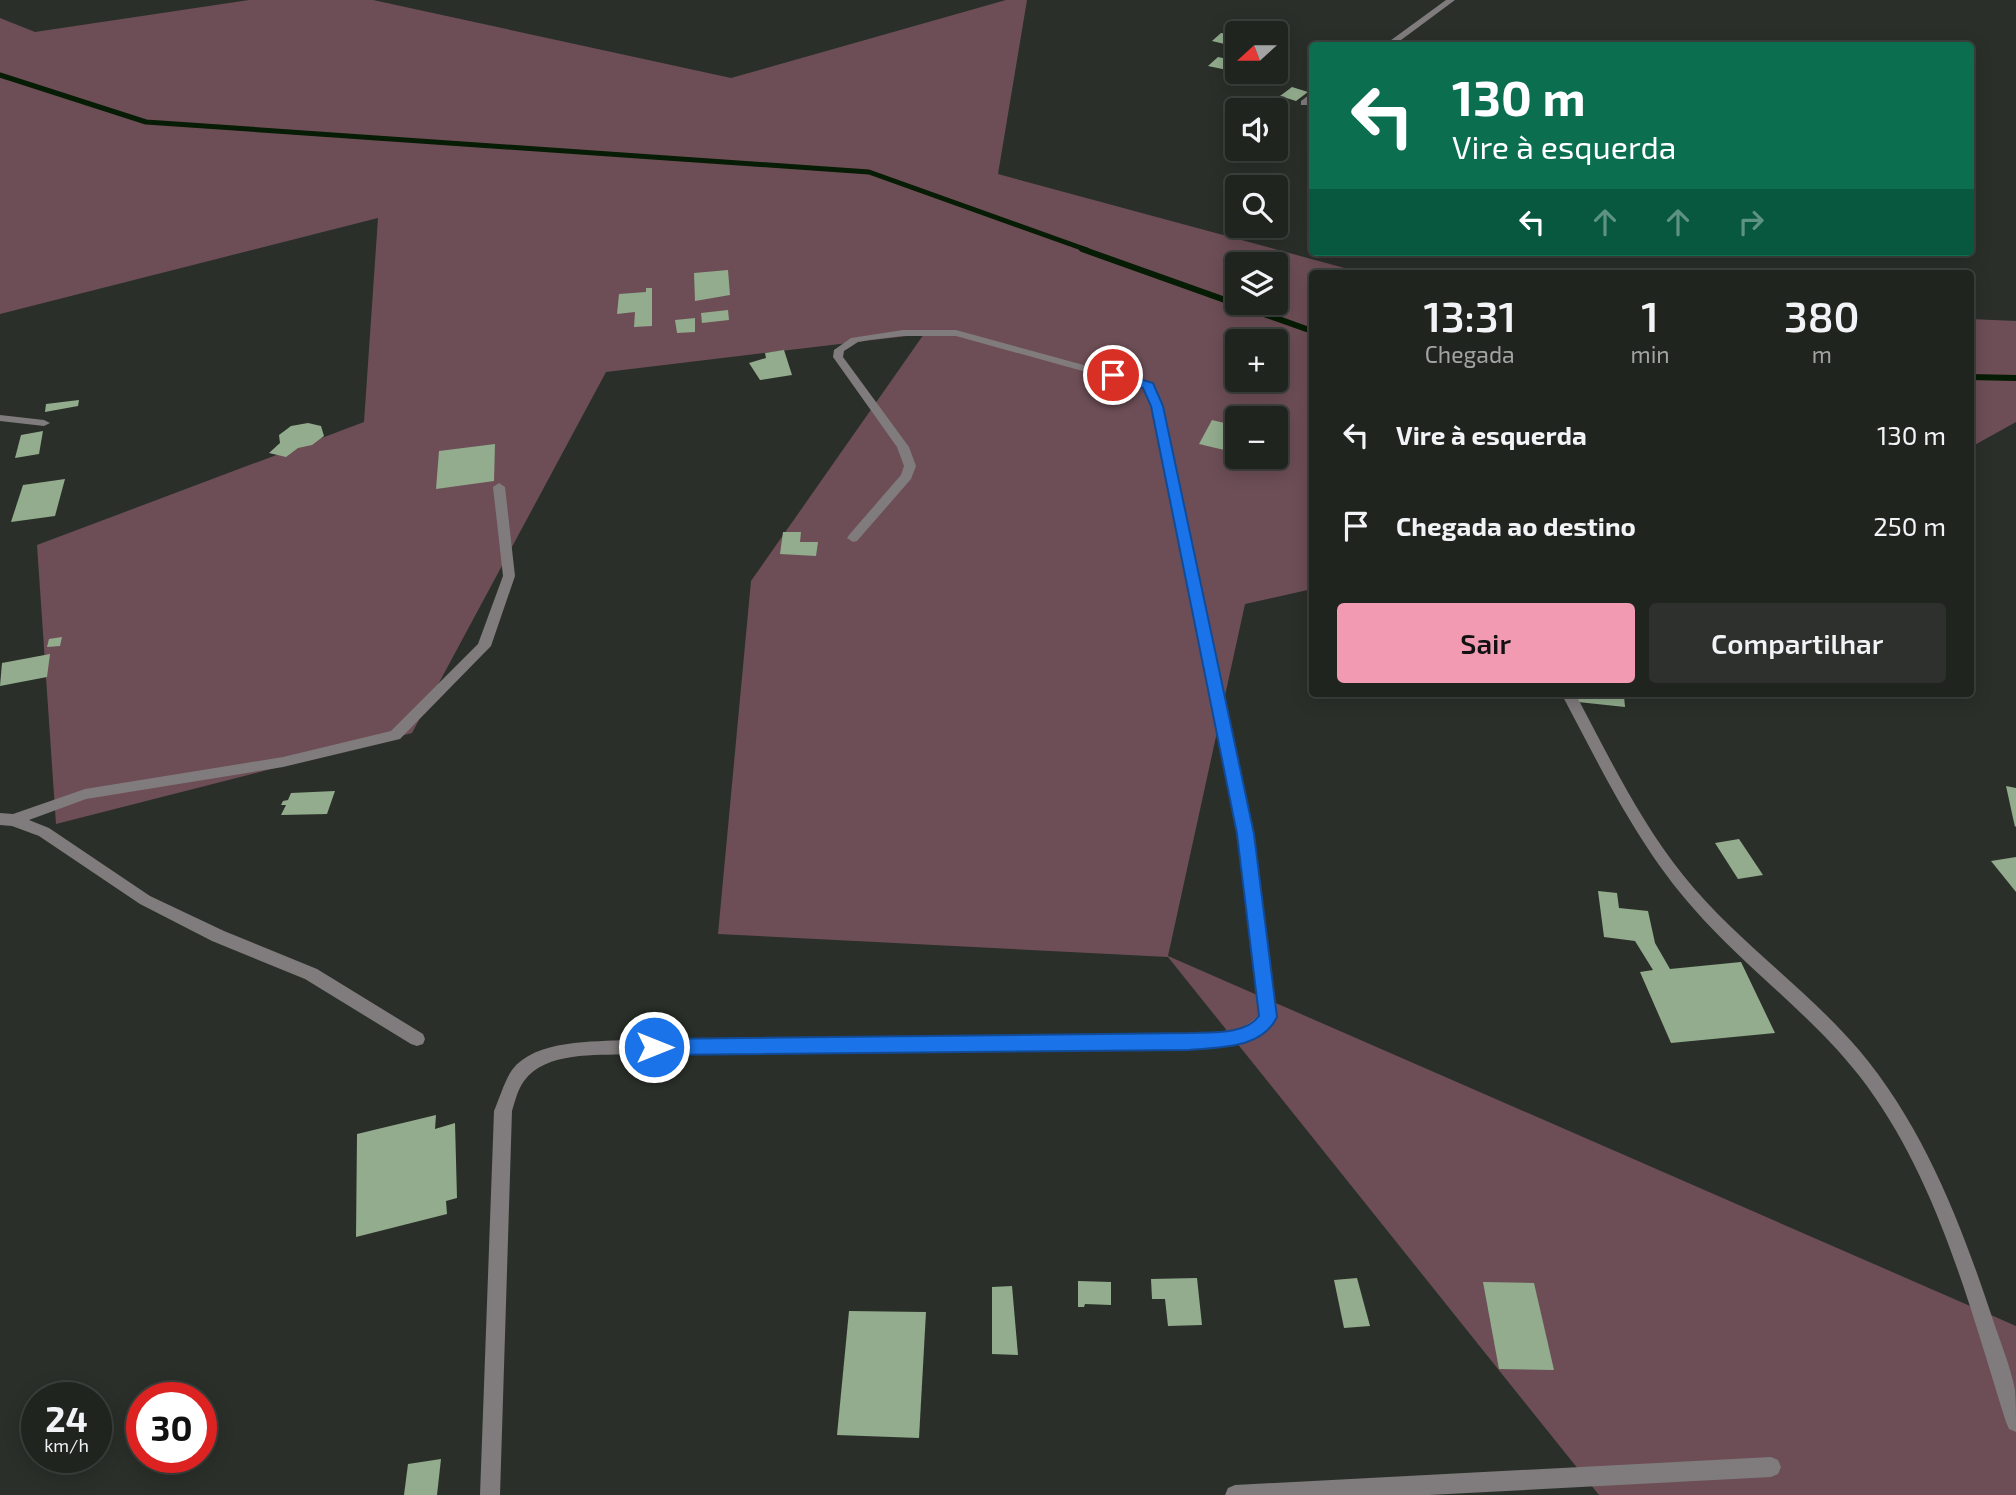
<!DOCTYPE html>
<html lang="pt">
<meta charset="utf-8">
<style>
:root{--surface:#20241f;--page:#2d302c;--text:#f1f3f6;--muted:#a2a4a4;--line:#3d413d;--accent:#f19ab1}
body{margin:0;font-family:"Exo 2",sans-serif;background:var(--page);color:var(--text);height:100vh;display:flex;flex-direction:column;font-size:26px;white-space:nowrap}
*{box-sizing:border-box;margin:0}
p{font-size:23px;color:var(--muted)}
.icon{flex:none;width:38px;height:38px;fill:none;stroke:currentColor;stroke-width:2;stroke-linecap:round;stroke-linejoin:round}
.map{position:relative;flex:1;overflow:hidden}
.drawer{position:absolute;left:1309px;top:270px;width:665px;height:427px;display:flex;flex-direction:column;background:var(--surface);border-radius:7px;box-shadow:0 4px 18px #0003,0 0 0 2px var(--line)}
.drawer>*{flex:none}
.hud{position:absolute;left:1309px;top:42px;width:665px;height:214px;border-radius:7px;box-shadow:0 4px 18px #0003,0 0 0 2px var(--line);background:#0b6e4f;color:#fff;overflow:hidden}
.needle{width:46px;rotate:249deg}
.controls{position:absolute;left:1225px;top:21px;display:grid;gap:14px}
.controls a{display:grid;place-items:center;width:63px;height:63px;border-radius:7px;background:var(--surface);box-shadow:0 4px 18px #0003,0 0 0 2px var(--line);font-size:35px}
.speed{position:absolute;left:21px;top:1382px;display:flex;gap:14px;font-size:35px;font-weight:700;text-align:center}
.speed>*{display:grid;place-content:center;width:91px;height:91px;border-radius:50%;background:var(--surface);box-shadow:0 4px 18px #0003,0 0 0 2px var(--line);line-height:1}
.speed small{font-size:18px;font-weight:400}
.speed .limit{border:10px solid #d22;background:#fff;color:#111}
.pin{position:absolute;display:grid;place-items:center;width:60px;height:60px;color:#fff;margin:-30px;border:4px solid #fff;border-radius:50%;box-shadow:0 2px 7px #0007}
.me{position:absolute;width:77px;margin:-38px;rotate:90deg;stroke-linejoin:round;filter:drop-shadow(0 0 5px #0008)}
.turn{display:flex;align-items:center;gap:24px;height:147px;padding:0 28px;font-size:32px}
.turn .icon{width:91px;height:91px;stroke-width:2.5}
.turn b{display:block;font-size:49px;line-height:60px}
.lanes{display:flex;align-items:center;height:66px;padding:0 28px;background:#0003;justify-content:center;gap:35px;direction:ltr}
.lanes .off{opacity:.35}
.eta{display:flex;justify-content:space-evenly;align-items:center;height:119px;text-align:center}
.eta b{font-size:42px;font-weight:600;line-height:49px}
.button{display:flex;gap:14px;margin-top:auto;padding:14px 28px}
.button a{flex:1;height:80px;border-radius:7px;background:var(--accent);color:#111;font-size:28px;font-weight:600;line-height:80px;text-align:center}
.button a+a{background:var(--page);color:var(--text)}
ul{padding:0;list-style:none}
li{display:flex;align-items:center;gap:21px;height:91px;padding:0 28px}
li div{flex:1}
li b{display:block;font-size:26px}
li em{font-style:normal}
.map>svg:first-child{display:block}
.green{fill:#6d4e56;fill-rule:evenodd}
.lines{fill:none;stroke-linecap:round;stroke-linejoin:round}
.stream-far1{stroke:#061c04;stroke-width:5}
.stream{stroke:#061c04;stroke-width:6}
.building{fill:#92ac8d}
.street{fill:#807b7c;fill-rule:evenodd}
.route{fill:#1a73e8;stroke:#114b97;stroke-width:2}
</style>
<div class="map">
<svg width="2016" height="1495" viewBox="0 0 2016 1495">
<rect width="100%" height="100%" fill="#2a3029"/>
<g class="green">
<path d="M249 0H373L731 78 1006 0H1027L998 174 1363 273H1312V589L1245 604 1168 956 2016 1326V1495H1599L1168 957 718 934 751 581 924 334 606 372 412 733 56 824 37 545 364 422 378 218 0 314V18L35 32ZM1237 264H1276V303H1237ZM1237 341H1276V380H1237ZM1237 418H1276V457H1237Z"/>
<polygon points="1970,319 2016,321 2016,422 1971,447"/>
</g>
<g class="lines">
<polyline class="stream-far1" points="0,75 146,122 869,172 1087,250"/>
<g class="stream">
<polyline points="1082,249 1312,331"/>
<polyline points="1970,377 2016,378"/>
</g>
</g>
<g class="building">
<polygon points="1221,33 1237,36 1237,47 1212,41"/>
<polygon points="1218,57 1237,61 1237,66 1232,71 1208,66"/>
<polygon points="1292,87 1308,92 1296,101 1280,96"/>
<polygon points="728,270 730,295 695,301 694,273"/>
<polygon points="646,288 652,288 652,326 634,327 635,312 617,314 619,294 646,292"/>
<polygon points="728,310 729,320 702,323 701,313"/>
<polygon points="695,318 695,332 677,333 675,320"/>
<polygon points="784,350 792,375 760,380 749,363 766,358 765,353"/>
<polygon points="79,400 78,406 45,412 46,404"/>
<polygon points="1212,420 1237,426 1237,453 1199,444"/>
<polygon points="308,423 321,426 324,436 312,445 298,448 286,457 269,453 280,443 279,435 291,426"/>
<polygon points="43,431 39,454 15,458 21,435"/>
<polygon points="495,444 494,481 436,489 439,451"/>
<polygon points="65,479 55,516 11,522 23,485"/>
<polygon points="783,532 801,532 800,542 818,542 816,556 780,554"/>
<polygon points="62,637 60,646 47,647 49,639"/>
<polygon points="50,654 47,677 0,686 2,663"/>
<polygon points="1576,693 1624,696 1625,707 1578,702"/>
<polygon points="2006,786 2016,788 2016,826 2015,827"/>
<polygon points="335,791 327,814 281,815 286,805 281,805 283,801 288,800 291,793"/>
<polygon points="1739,839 1763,875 1738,879 1715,843"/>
<polygon points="2016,857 2016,892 1991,861"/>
<polygon points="1598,891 1617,893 1619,908 1648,911 1655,943 1670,969 1741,962 1775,1033 1671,1043 1640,972 1653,970 1635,941 1604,937"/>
<polygon points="436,1115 435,1129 455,1123 457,1198 446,1201 447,1214 356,1237 357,1134"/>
<polygon points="1197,1278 1202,1325 1168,1326 1165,1299 1152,1299 1151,1279"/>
<polygon points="1357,1278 1370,1326 1344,1328 1334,1280"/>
<polygon points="1078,1281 1111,1282 1111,1305 1085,1304 1084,1307 1078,1307"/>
<polygon points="1483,1282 1534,1283 1554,1370 1499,1369"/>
<polygon points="1012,1286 1018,1355 992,1354 992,1287"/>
<polygon points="849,1311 926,1312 919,1438 837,1435"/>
<polygon points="441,1459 437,1495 404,1495 408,1464"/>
</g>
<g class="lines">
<g class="street">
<polygon points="1446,0 1455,0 1393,46 1383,46"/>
<polygon points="1309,95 1312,95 1312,101 1307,105 1301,105 1301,101"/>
<path d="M903 330H956L1153 384 1154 386 1163 406 1253 834 1276 1017C1260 1049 1219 1047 1189 1049L628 1054C596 1056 546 1051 524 1081 518 1089 515 1101 512 1111L500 1495H480L494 1111C500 1097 504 1082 512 1070 535 1039 594 1042 628 1040L1189 1035 1241 1029 1260 1015 1239 834 1151 406 1144 388 956 336H903L869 340 858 342 844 351 843 357 909 447 916 466 911 479 857 541 853 542 847 538 849 535 901 475 904 466 897 447 833 357 834 350 851 338Z"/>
<polygon points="0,415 44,420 50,423 44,426 0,421"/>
<polygon points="499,483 505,487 515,576 491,646 400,739 283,767 86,799 29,820 49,828 150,896 224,931 317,969 423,1034 425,1039 423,1044 417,1046 411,1044 305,979 212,941 140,904 39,836 12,826 0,825 0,813 13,814 85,789 283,757 391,731 478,644 503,576 493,487"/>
<path d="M1561 693H1575C1608 755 1639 820 1683 875 1735 940 1805 987 1859 1050 1923 1126 1960 1221 1991 1314 1999 1339 2010 1364 2015 1390 2016 1403 2016 1418 2016 1432L2009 1429 2006 1422C1970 1308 1939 1185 1867 1086 1818 1019 1748 971 1694 909 1637 845 1601 768 1561 693Z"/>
<polygon points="1771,1457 1778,1460 1781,1467 1778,1474 1771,1477 1429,1495 1225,1495 1228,1488 1235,1485"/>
</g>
</g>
<path class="route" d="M1113 371 1153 383 1163 406 1254 834 1277 1017C1262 1049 1220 1047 1189 1050L654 1055 647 1053 645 1047 647 1041 654 1039 1189 1033C1210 1032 1246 1035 1259 1016L1237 834 1151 406 1143 388 1109 378 1107 375Z"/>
</svg>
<div class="controls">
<a><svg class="needle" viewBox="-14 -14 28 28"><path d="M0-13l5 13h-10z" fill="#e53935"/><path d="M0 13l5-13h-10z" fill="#a2a4a4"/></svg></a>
<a><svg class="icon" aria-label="sound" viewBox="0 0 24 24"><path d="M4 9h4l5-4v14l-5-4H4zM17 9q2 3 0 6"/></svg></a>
<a><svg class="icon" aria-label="search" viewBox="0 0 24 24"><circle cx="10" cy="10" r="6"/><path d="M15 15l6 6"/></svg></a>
<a><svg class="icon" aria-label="layers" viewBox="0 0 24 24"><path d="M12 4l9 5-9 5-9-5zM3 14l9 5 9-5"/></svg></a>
<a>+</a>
<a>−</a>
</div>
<div class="speed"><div>24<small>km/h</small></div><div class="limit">30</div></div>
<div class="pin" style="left:1113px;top:375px;background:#d93025"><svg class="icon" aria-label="arrive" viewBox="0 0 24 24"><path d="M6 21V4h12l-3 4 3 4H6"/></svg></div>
<svg class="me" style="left:654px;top:1047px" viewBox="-20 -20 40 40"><circle r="17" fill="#1a73e8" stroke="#fff" stroke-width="3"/><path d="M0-11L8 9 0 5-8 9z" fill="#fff"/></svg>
<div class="hud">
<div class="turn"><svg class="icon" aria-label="left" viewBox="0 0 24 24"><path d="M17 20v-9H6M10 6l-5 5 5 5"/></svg><div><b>130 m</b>Vire à esquerda</div></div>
<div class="lanes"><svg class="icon" aria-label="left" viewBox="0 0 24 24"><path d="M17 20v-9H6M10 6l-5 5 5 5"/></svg><svg class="icon off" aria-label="ahead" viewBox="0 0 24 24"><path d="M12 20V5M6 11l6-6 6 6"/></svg><svg class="icon off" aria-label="ahead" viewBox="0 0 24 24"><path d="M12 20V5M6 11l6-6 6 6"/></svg><svg class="icon off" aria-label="right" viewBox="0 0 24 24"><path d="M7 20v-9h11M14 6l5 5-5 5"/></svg></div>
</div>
<section class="drawer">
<div class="eta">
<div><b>13:31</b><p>Chegada</p></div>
<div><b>1</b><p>min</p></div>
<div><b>380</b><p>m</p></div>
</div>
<ul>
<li><svg class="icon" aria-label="left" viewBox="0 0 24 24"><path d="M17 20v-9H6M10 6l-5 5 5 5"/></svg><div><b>Vire à esquerda</b></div><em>130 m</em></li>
<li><svg class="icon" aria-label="arrive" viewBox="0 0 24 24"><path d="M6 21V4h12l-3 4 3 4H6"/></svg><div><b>Chegada ao destino</b></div><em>250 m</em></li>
</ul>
<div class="button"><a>Sair</a><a>Compartilhar</a></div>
</section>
</div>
